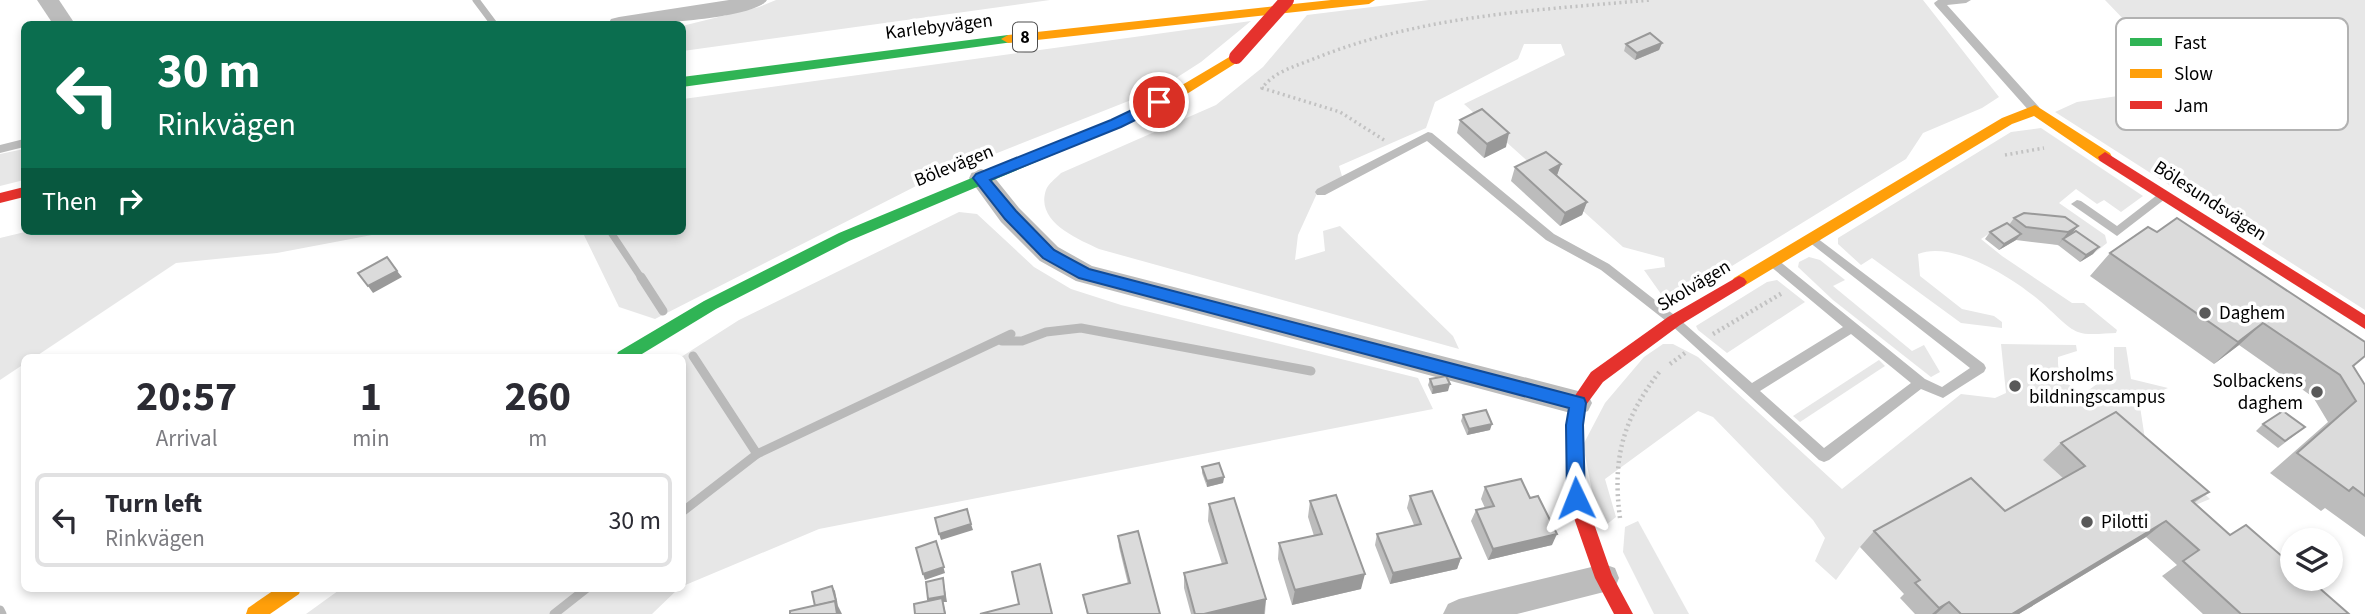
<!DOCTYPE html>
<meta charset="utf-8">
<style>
:root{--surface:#fff;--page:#f7f7f7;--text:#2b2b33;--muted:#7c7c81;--line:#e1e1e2}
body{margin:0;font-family:"Source Sans 3",sans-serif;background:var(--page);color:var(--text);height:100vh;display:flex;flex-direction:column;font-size:26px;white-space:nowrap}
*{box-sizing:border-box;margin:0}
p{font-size:23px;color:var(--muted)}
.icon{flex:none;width:38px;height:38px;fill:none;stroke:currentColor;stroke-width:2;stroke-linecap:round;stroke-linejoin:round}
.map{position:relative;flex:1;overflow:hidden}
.drawer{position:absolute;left:21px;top:354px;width:665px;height:238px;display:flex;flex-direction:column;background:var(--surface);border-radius:10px;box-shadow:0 4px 10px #0003}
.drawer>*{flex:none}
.hud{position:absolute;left:21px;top:21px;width:665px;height:214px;border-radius:10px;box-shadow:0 4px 10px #0003;background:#0b6e4f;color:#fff;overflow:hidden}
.tools{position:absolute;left:2280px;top:528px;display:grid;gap:14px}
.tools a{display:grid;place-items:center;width:63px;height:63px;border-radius:50%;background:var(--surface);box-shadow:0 4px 10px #0003;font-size:35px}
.pin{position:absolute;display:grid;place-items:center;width:60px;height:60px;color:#fff;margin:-30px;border:4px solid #fff;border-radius:50%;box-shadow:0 2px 7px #0007}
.me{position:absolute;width:77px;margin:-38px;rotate:358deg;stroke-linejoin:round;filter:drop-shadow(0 0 5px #0008)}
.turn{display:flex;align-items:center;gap:24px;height:147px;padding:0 21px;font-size:32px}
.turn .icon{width:91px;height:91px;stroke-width:2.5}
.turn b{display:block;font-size:49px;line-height:60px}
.then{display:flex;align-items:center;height:66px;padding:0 21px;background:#0003;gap:14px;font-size:26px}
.eta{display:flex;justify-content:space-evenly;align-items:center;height:119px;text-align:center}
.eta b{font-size:42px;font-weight:700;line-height:49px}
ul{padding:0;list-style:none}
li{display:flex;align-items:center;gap:21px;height:94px;margin:0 14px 10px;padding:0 7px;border:4px solid var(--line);border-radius:10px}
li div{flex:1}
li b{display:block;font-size:26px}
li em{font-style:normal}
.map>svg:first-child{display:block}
.green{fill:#e7e7e7}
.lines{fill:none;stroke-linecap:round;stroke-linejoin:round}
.stream-far1{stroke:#b9b9b9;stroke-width:7}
.stream{stroke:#b9b9b9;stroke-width:9}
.path-far1{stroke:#c2c2c2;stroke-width:3.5;stroke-dasharray:2 3.5;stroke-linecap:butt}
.path{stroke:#c2c2c2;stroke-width:4.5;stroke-dasharray:2 3.5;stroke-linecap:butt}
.lane{fill:#bcbcbc;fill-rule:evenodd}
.street{fill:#bcbcbc;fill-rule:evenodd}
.fast{fill:#30b455;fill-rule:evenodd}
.slow{fill:#ff9f0a;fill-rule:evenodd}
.jam{fill:#e5322d;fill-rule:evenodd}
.jam-bridge{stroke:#e5322d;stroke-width:14}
.wall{fill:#bcbcbc}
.shaded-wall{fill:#999}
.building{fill:#dbdbdb;stroke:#999;stroke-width:2}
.route{fill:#1a73e8;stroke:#114b97;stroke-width:2}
.poi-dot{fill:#595959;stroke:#fff;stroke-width:2.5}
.labels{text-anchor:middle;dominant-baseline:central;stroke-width:7;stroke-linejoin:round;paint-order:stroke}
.shield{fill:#fff;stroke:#4c4c4c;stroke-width:2}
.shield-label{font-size:18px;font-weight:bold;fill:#000}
.street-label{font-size:19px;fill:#000;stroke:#fff}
.poi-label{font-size:19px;fill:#000;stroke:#fff;text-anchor:start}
.key{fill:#fff;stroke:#b2b2b2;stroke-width:2}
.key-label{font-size:19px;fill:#000}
</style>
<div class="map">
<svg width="2365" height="614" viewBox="0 0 2365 614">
<rect width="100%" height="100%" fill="#fff"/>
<g class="green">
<polygon points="776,0 1050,0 683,51 682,26 759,7"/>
<path d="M1429 0H1923L1999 97 1982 108 1923 133 1906 159 1688 293 1666 301 1644 270 1665 267 1664 258 1623 247 1464 104 1565 55 1561 44H1524L1518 59 1435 102 1426 128 1339 166 1344 183 1319 189 1298 235 1295 260 1325 251 1323 231 1340 226 1453 336 1459 349 1099 249C1078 239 1035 222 1046 190 1048 184 1056 178 1061 173L1216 105 1263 67 1307 15Z"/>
<polygon points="2105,0 2365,0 2365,310 2055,112 2077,102 2152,91 2144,81 2177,75"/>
<polygon points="1251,21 1201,62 1159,89 924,182 655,319 619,307 582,231 682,231 683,99"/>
<path d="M2041 128 2143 196 2121 212 2104 200 2097 204 2076 189 2059 203 2105 235 2107 243 2093 254 2004 232 1999 227 1981 239 2002 256 2072 303H2084L2117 330 2116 333C2105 333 2088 336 2078 332 2068 329 2049 308 2040 301 2013 278 1953 240 1918 254L1920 276 1962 309 1994 316 2002 322V328L1961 323 1872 258 1861 265 1838 244V238L2011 132Z"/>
<polygon points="24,149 24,180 0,186 0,154"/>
<polygon points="959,212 977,214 1034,267 1071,289 1121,305 1418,378 1433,409 819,529 683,586 681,357 739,320"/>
<polygon points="29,231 393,231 277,253 176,263 35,357 24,357 24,364 0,380 0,238"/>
<polygon points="1809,257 1820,260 1845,280 1833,286 1912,351 1924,345 1940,372 1931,377 1833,300 1798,267 1799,262"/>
<polygon points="1777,280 1805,302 1727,353 1698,330 1696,326 1767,282"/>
<path d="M1663 344H1673L1698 357 1842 489 1961 394 1995 398 2006 393 2001 344 2076 345 2077 351 2058 357C2057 379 2066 383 2083 394L2114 372V347H2126L2131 379 2168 388 2139 400 2145 439 2210 499 2188 508 2068 482 1988 527 1860 547 1836 580 1815 561 1825 538 1813 520 1713 417 1698 411 1605 479 1616 517 1606 525 1594 501 1583 445 1605 403 1644 357Z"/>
<polygon points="1879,360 1885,366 1800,422 1793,416"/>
<polygon points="1638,521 1689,614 1654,614 1623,552 1625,527"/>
<polygon points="342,588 679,588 652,614 306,614"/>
</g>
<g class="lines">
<g class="stream-far1">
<polyline points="476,0 494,24"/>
<polyline points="610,231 642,279"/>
</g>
<g class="stream">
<polyline points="641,277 663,311"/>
<polyline points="1002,341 1022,341 1046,332 1081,328 1311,371"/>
<polyline points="693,356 757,454"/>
<polyline points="682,512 757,454 1011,334"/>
<polyline points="0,610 2,614"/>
<polyline points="554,614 587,588"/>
</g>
<g class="path-far1">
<path d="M1384 140 1340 112 1262 88C1275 71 1296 66 1316 58 1423 15 1538 10 1651 0"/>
<polyline points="2005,155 2044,148"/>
</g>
<g class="path">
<polyline points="1713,334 1784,292"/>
<polyline points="1670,364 1685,353"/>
<path d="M1620 518C1612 458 1623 419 1660 371"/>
</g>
<g class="lane">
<polygon points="1938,0 1971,0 1966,3 1947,5 2039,107 2040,110 2039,113 2031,113 1935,5 1934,3"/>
<path d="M1428 132 1432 133 1554 234 1609 264 1678 318 1752 383 1843 327 1770 266 1768 263 1770 260H1778L1925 379 1942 387 1970 368 1809 242 1807 239 1809 236 1813 235 1984 364 1986 368 1984 372 1943 398 1921 389 1829 460 1824 462 1819 460 1670 324 1601 270 1546 240 1427 141 1325 195H1317L1315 192 1317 189ZM1851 334 1911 383 1824 448 1760 391Z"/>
<polygon points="24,139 24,147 0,153 0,145"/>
<polygon points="2161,192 2167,196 2165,199 2117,236 2071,204 2077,200 2081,201 2117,226"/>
</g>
<g class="street">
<polygon points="37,0 59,0 75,24 53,24"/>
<path d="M729 0H767C754 20 633 26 608 24L611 19 619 17Z"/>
<polygon points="981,169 990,172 1019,208 1058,247 1092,266 1578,391 1588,395 1592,403 1588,411 1578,415 1076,281 1040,261 1001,222 969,178 972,172"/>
<polygon points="1604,564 1615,568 1619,578 1615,588 1604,592 1517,614 1443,614 1448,604 1459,599"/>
</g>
<g class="fast">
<polygon points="1008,35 1013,36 1013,42 682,87 682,77"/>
<polygon points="1119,117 1126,122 1124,125 849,241 716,309 637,357 616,357 618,352 704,301 839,233"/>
</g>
<g class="slow">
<polygon points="1331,0 1375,0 1369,4 1008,43 1001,39 1008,35"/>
<polygon points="1236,53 1243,57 1241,60 1182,97 1124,125 1119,127 1112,122 1114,119 1172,91"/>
<polygon points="2035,105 2110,153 2112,157 2110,161 2100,161 2034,116 2012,124 1744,286 1734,286 1731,282 1734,278 2002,118"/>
<polygon points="277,588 301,588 299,594 270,614 246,614 248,608"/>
</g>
<g class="jam">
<polygon points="2105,152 2365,315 2365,329 2100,161 2098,157"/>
<polygon points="24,187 24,197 0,203 0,193"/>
<polygon points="1739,276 1744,278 1747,282 1744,286 1680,325 1603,382 1586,405 1582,425 1585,498 1612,575 1633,614 1614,614 1595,578 1567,498 1566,425 1570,403 1591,372 1668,317"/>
</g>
<polyline class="jam-bridge" points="1236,57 1287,0"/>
</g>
<g class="wall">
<polygon points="1662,43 1659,50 1635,60 1624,51 1626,44"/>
<polygon points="1460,120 1506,147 1484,158 1457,133"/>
<polygon points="1561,164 1557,175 1587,202 1582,215 1560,226 1511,181 1515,167"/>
<polygon points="2014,218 2078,226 2072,233 2093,254 2080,262 2058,245 2016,240 1999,250 1985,239 1990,232 2009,225"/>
<polygon points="2148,227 2353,366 2365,385 2365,537 2325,508 2321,511 2270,473 2328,422 2313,397 2239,345 2214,364 2090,276 2110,253"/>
<polygon points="1430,379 1448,391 1432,394 1428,385"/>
<polygon points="1463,415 1490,430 1467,435 1461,421"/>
<polygon points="2263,424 2305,427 2278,448 2256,431"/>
<polygon points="2061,443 2209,492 2194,503 2230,535 2349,614 2203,614 2162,576 2177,565 2146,537 2019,614 1915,614 1900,598 1904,594 1860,547 1874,531 2005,511 2063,478 2043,460"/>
<polygon points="1202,467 1224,477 1223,483 1207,487 1202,473"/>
<polygon points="1485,487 1552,545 1488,560 1471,521 1476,510 1485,508 1481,499"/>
<polygon points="1410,496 1461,558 1457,569 1390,584 1375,545 1377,534 1414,525 1407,508"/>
<polygon points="1310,501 1361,589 1292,605 1278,559 1279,543 1314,536 1308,517"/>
<polygon points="1209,504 1266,599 1265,614 1191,614 1184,588 1184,573 1222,564 1208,521"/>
<polygon points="1118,536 1160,614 1087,614 1083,595 1128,584 1119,547"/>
</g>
<g class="shaded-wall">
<polygon points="1662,43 1659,50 1635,60 1637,53"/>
<polygon points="1509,133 1506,147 1484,158 1487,144"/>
<polygon points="1561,164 1556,178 1550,170"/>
<polygon points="1587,202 1582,215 1560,226 1565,213"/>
<polygon points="2078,226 2067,239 2063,239 2058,245 2068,232"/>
<polygon points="2021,234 2016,240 1999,250 2004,244"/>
<polygon points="2099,247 2093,254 2080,262 2086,255"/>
<polygon points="397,271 402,277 373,293 368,286"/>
<polygon points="2263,323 2239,345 2214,364 2238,342"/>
<polygon points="1450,384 1448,391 1432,394 1433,387"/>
<polygon points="1492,424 1490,430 1467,435 1469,429"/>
<polygon points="1224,477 1223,483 1207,487 1207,481"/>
<polygon points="2166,521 2146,537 2019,614 2012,614"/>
<polygon points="971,524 973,530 941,540 939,534"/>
<polygon points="1557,534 1552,545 1488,560 1493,549"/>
<polygon points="936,541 945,573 925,580 923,574"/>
<polygon points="1461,558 1457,569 1390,584 1393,573"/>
<polygon points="1365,574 1361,589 1292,605 1295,590"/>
<polygon points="943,578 947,602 943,602 946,614 945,614 930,605 928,599"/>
<polygon points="832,586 835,591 838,606 842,614 837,614"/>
<polygon points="1266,599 1264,614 1204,614"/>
<polygon points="1949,602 1936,614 1932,614 1939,608"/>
</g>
<g class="building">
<polygon points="1650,33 1662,43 1637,53 1626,44"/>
<polygon points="1482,109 1509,133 1487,144 1460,120"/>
<polygon points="1546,152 1561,164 1550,170 1587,202 1565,213 1515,167"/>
<polygon points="2024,213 2065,217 2078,226 2068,232 2026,227 2014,218"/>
<polygon points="2177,218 2365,342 2365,356 2353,366 2365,385 2365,496 2353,487 2349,491 2297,453 2356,401 2340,375 2263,323 2238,342 2110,253 2148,227 2157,232"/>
<polygon points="2007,223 2021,234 2004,244 1990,232"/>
<polygon points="2076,231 2099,247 2086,255 2063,239"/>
<polygon points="387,257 397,271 368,286 358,273"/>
<polygon points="1446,376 1450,384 1433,387 1430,379"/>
<polygon points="1486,410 1492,424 1469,429 1463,415"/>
<polygon points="2283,411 2305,427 2285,441 2263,424"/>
<polygon points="2116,412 2209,492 2192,501 2230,535 2246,525 2292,565 2292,579 2309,579 2349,614 2241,614 2183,561 2199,550 2166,521 2012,614 1961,614 1949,602 1939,608 1915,583 1920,580 1874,531 1971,478 2005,511 2085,466 2061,443"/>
<polygon points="1219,463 1224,477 1207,481 1202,467"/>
<polygon points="1521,479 1530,498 1538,496 1557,534 1493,549 1476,510 1494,506 1485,487"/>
<polygon points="1432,491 1461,558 1393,573 1377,534 1421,524 1410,496"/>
<polygon points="1336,495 1365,574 1295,590 1279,543 1322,534 1310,501"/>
<polygon points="1234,498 1266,599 1204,614 1195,614 1184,573 1227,563 1209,504"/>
<polygon points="967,509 971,524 939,534 935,518"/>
<polygon points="1138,531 1160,614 1088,614 1083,595 1130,583 1118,536"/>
<polygon points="936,541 944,567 923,574 916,548"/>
<polygon points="1040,564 1052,614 980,614 1019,604 1012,572"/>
<polygon points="943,578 945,596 928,599 926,582"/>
<polygon points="832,586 836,601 815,606 812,592"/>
<polygon points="942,598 945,614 915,614 914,604"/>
<polygon points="835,601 837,614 790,614 790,611"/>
</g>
<polygon class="route" points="1159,97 1164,99 1164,106 1121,127 990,180 1016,211 1054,250 1089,269 1584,398 1586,403 1583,425 1585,498 1583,504 1576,506 1570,504 1567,498 1566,425 1569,408 1079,278 1043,258 1005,219 973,178 976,174 1111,120"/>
<g class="poi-dot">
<circle cx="2205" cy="313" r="7"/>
<circle cx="2015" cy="386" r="7"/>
<circle cx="2317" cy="392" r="7"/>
<circle cx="2087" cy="522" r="7"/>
</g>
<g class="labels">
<rect class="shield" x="1013" y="22.5" width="24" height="29" rx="5"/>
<g class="shield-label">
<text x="1025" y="37">8</text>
</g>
<g class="street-label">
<text transform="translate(939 27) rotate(-7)">Karlebyvägen</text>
<text transform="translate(954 166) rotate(-22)">Bölevägen</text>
<text transform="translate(2210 201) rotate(33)">Bölesundsvägen</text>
<text transform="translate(1694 286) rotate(-31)">Skolvägen</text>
</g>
<g class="poi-label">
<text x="2219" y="313">Daghem</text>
<text x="2029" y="375">Korsholms<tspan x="2029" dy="22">bildningscampus</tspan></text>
<text x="2303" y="381" text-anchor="end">Solbackens<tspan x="2303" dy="22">daghem</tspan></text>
<text x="2101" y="522">Pilotti</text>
</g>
</g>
<rect x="2116" y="18" width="232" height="112" rx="10" class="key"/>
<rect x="2130" y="38" width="32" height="8" fill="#30b455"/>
<rect x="2130" y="69" width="32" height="9" fill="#ff9f0a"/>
<rect x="2130" y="101" width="32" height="8" fill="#e5322d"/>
<g class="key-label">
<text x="2174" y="49">Fast</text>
<text x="2174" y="80">Slow</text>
<text x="2174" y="112">Jam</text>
</g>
</svg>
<div class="tools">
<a><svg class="icon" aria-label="layers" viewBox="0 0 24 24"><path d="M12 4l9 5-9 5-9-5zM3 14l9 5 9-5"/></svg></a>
</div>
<div class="pin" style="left:1159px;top:102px;background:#d93025"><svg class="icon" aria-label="arrive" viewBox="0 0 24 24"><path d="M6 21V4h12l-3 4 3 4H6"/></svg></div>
<svg class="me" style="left:1576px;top:498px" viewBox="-20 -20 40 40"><path d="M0-17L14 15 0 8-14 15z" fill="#1a73e8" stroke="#fff" stroke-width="4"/></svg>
<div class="hud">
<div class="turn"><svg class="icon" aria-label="left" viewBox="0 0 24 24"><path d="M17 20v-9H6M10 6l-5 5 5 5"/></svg><div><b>30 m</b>Rinkvägen</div></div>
<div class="then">Then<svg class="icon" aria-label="right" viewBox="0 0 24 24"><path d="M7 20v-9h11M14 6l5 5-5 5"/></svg></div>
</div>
<section class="drawer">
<div class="eta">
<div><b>20:57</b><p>Arrival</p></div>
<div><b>1</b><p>min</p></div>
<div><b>260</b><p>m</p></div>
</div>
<ul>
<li><svg class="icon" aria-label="left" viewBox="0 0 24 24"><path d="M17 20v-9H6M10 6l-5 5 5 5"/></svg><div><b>Turn left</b><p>Rinkvägen</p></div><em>30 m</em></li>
</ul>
</section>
</div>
